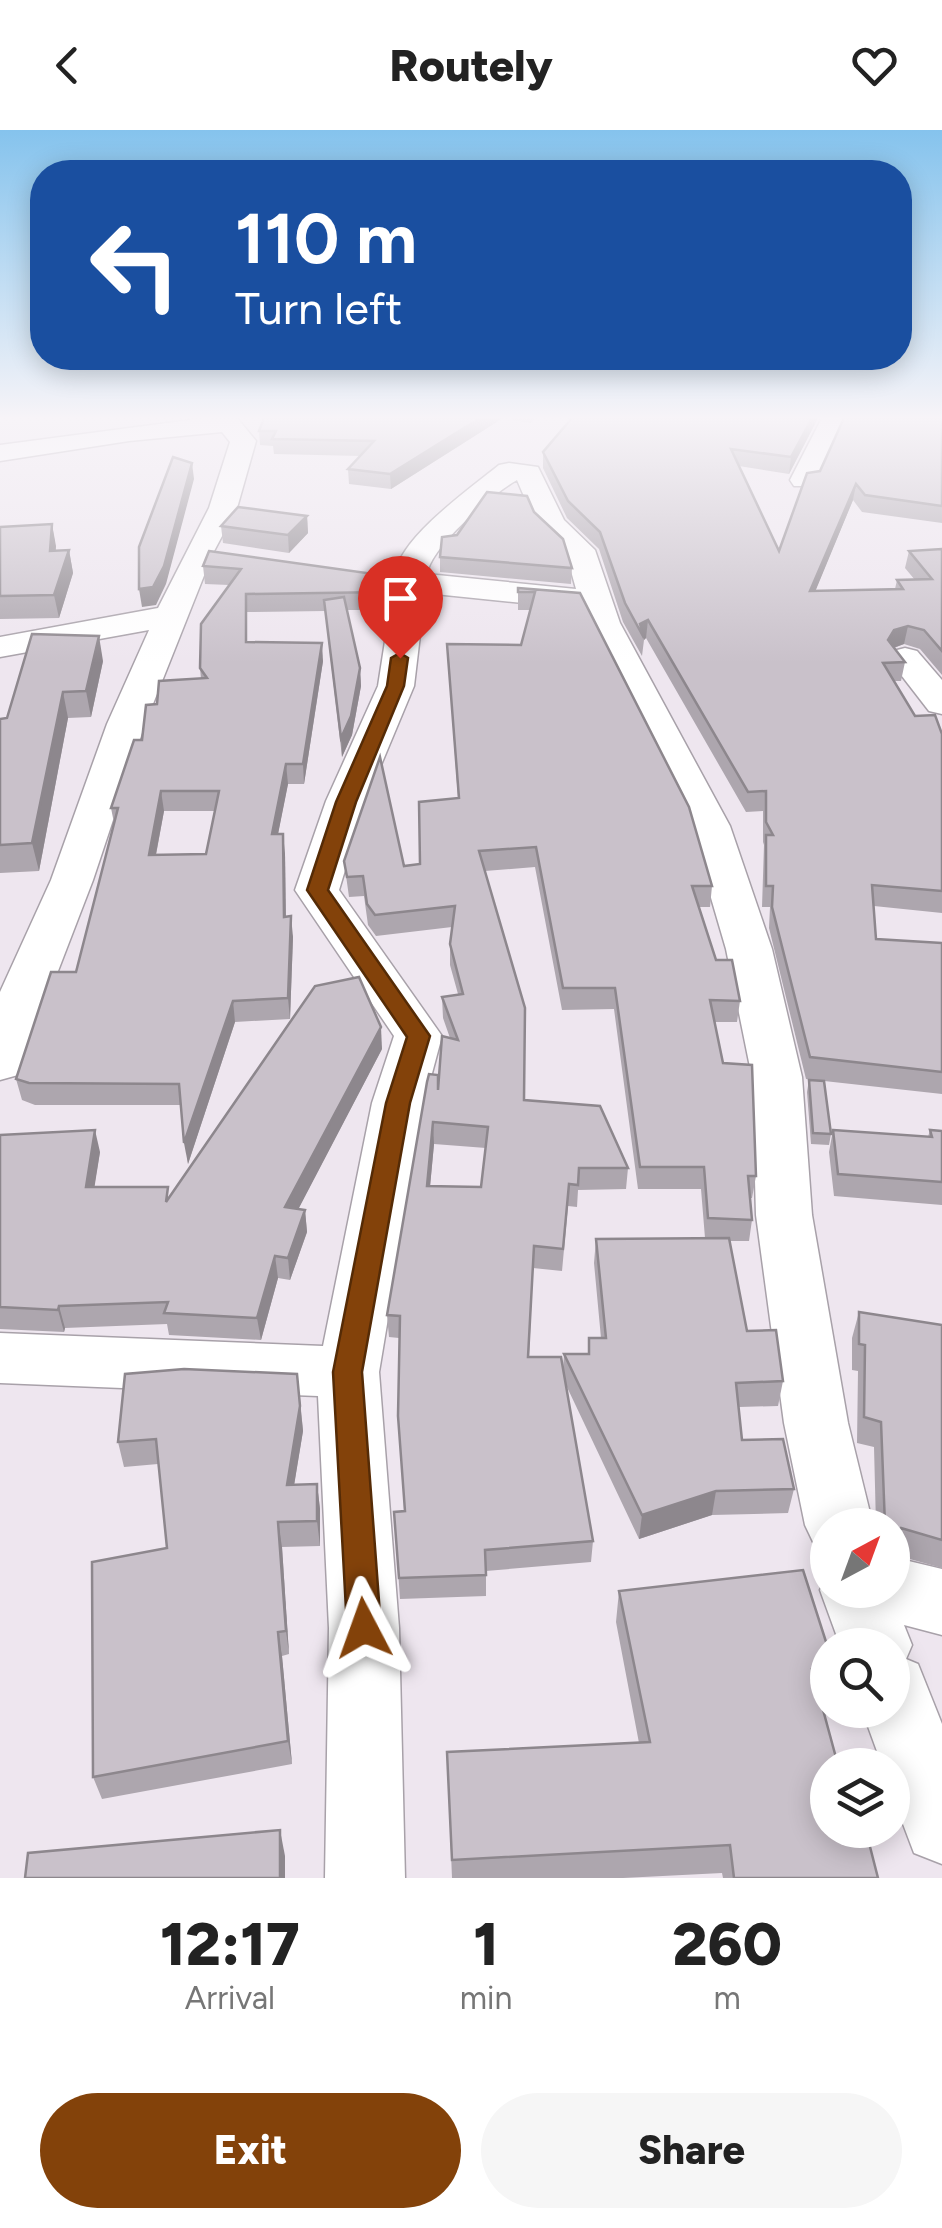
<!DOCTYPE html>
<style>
:root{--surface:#fff;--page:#f6f6f6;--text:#222;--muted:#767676;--accent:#83420a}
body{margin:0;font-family:Figtree,sans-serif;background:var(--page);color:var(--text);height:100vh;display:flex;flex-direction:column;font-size:38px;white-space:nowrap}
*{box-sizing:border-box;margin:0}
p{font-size:32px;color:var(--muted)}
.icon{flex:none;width:55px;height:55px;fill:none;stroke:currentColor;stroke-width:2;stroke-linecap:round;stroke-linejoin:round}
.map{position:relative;height:1748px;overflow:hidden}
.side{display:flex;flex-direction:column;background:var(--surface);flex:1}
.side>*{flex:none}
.guide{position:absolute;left:30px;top:30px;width:882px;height:210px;border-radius:40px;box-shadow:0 5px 25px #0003;background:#1a4fa0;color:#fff;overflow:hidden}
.needle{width:65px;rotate:41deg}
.tools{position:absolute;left:810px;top:1378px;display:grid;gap:20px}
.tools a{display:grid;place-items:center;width:100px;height:100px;border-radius:50%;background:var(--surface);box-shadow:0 5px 25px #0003;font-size:50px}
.pin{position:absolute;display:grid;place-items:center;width:85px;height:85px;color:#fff;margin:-102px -42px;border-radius:50% 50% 50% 0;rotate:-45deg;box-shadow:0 0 10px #0007}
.pin .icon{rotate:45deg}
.me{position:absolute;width:110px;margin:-55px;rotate:356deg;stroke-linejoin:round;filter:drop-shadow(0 0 8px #0008)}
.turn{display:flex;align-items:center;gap:35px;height:210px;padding:0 40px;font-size:45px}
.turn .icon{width:130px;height:130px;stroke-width:2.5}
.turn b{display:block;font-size:70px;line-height:85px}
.eta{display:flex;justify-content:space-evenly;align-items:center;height:170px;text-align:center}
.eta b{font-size:60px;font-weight:800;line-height:70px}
.action{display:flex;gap:20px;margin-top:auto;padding:20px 40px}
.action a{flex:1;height:115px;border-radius:60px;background:var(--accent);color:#fff;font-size:40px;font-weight:800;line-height:115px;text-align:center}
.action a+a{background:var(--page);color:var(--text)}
header{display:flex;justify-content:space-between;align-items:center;height:130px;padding:0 40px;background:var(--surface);font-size:45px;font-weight:800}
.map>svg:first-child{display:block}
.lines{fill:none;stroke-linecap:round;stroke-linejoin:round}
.minor-casing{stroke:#a8a1a9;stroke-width:3}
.minor{fill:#fff;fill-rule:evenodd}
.wall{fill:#ada6ae;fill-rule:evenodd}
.shaded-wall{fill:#8d878d}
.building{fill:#c9c1ca;stroke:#8d878d;stroke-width:2.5;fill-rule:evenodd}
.route{fill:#83420a;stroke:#552b06;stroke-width:2.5}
</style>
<header><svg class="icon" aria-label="back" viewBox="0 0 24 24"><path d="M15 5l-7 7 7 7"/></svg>Routely<svg class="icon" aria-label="heart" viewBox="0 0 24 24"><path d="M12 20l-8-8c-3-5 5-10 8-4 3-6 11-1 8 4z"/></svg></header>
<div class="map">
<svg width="942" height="1748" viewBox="0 0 942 1748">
<rect width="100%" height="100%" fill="#eee6ef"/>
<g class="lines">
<defs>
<g id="minor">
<polygon points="205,288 238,289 256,311 237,378 213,423 145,594 93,750 18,945 0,950 0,862 51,750 107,594 149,500 0,527 0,507 158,478 209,378 230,312 222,302 129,311 0,331 0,315"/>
<polygon points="822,288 848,288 814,356 794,356 790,350"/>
<path d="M509 333 538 337 564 390 595 420 620 493 730 696 772 819 802 947 812 1085 848 1293 873 1395H828V1421L815 1416 805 1395 784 1293 756 1085 752 947 726 819 690 696 582 479 425 463 414 556 366 671 339 760 442 906 424 973 379 1242 399 1498 405 1748H325L329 1498 318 1266 0 1253V1203L323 1216 372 973 394 906 295 760 326 671 378 556 393 460 364 456 359 449 375 440 396 442C401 407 472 357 499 335ZM517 350 536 394 566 423 576 459 427 444C430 418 493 363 517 350Z"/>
<polygon points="905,518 917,521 942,550 942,584 929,581 888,528 893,521"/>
<polygon points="892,1427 942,1439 942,1505 904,1495 912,1515 906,1529 918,1534 942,1594 942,1734 914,1723 892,1665 892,1635 882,1635 862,1580 892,1580 892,1515 840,1515 820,1460 828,1444 828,1460 892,1460"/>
</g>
</defs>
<use href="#minor" class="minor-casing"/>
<use href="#minor" class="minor"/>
</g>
<g class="wall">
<polygon points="503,288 391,359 349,354 348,339 361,326 274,324 273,316 260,315 259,301"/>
<polygon points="503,288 536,288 531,293"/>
<polygon points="572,288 818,288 789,344 739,336 779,421 820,341 942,288 942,393 862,382 853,370 815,461 895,459 897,450 915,450 905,438 909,421 942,419 942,545 920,519 904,514 894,518 905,532 901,551 894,551 915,586 942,604 942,783 874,776 876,809 942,813 942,964 806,949 769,798 770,777 762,777 764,715 763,712 763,681 746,682 646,508 644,510 642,526 623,492 599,419 567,388 543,338 543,322"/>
<polygon points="534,382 572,438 571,454 440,442 440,427"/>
<polygon points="307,386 308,403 289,423 223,413 221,396"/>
<polygon points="52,394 56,421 69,420 73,443 59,488 0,489 0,397"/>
<path d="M203 436 388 446 389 463 386 480H347L360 538 361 556 352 605 342 627 325 481 247 482V512L323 531 304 654H288L278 704 285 724 286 786 293 807 290 889 235 892 188 1034 181 975H35L22 970 16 949 76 842 114 693 111 678 157 574 201 549 200 538 229 455 205 454ZM164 681H215L206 724 156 725Z"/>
<path d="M518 458 580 463 712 756 710 777H699L716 830 740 871 737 892H715L723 933 756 1046 752 1068H750L752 1090 749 1111H730L747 1201 783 1251 778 1276 739 1277 742 1310 794 1359 788 1383 712 1385 639 1409 566 1255 593 1411 591 1432 486 1441V1466L400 1469 394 1382 404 1381 399 1208 389 1207 387 1185 450 908 443 888 442 867 458 864 450 835V814L452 797 376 806 368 795 364 766 349 767 344 731 404 736 420 734 458 668 447 514 521 515 530 480H518ZM535 737 562 880 614 879 638 1059H701L705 1108 596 1109 594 1133 601 1208H589L588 1224H564L563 1240 529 1227 533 1138 562 1141 568 1076 577 1077 578 1060 626 1059 628 1038 524 970 485 741ZM434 1014 486 1018 481 1057 430 1056Z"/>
<polygon points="103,531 91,587 68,588 39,741 0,743 0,589 7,588"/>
<polygon points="382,919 298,1079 305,1080 307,1102 290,1150 278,1148 261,1210 169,1205 167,1194 65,1198 64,1202 0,1199 0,1005 100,1022 94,1057 170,1067"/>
<polygon points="809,950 831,1004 829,1015 811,1014 807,962"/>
<polygon points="833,1000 928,1007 930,1000 942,1001 942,1075 834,1066 829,1022"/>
<polygon points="859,1182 942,1195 942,1438 892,1424 892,1395 876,1395 874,1317 857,1313 858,1241 852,1240 852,1208"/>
<polygon points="300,1269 303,1301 294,1355 317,1354 320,1379 320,1416 282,1417 289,1524 282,1526 292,1634 102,1669 93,1647 167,1418 158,1334 124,1337 118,1312"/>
<polygon points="619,1461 828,1518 828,1555 824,1567 820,1567 857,1706 878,1748 723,1748 722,1743 623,1748 452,1748 447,1622 639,1613 616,1492"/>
</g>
<g class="shaded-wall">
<polygon points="480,288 503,288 391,359 390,344"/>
<polygon points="812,288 818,288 789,344 791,327"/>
<polygon points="192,333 194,349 166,454 156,475 142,477 139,459"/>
<polygon points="856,354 853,370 808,479 810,461"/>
<polygon points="307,386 308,403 289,423 288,405"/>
<polygon points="52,394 56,416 54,443 50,421"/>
<polygon points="69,420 73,443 59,488 54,465"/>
<polygon points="388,446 389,463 386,480 385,462"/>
<polygon points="246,464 247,482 247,530 246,512"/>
<polygon points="648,490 646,508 644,510 640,494"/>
<polygon points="908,496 904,514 890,519 888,510 894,500"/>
<polygon points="99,506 103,531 91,587 86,561"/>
<polygon points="322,513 323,531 304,654 303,634"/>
<polygon points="360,538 361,556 352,605 342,627 341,608"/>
<polygon points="63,562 68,588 39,741 32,713"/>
<polygon points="286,634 288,654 274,724 272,704"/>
<polygon points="161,661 164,681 152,745 149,725"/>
<polygon points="283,704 285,724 286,807 284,787"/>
<polygon points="291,786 293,807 290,889 288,868"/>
<polygon points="233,871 235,892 188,1034 184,1013"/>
<polygon points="381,897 382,919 288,1099 285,1077"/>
<polygon points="433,992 434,1014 428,1078 427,1056"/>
<polygon points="95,1000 100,1022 91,1079 86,1057"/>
<polygon points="305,1080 307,1102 290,1150 288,1128"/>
<polygon points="275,1126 278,1148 261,1210 257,1188"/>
<polygon points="59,1176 65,1198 64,1202 58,1180"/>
<polygon points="297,1244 303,1301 290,1380 287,1355"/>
<polygon points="317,1354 320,1379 320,1416 317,1391"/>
<polygon points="716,1361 712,1385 639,1409 642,1385"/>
<polygon points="278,1392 282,1417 289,1524 286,1501"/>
<polygon points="901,1398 892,1424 892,1417 897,1404"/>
<polygon points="278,1502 282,1526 292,1634 288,1611"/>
<polygon points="280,1700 285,1726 285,1748 280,1748"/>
</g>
<g class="building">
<polygon points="264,288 480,288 390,344 348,339 374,311 272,309 276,301 259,301"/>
<polygon points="572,288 812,288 791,327 731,319 779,421 807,343 820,341 844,288 942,288 942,376 865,365 856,354 810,461 903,459 897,450 932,449 909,421 942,419 942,521 924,500 908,496 894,500 888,510 905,532 883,533 915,586 935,585 942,604 942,761 872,755 876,809 942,813 942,942 810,927 772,777 773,756 766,756 766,705 773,705 766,692 766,661 748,662 648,490 640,494 644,508 625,473 600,402 568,371 543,322"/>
<polygon points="173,327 192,333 164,436 153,457 139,459 139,417"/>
<polygon points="487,362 527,366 534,382 563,409 572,438 440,427 442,407 457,405"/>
<polygon points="238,377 307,386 288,405 221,396"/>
<polygon points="52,394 50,421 69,420 54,465 0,466 0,397"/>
<path d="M209 421 388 446 385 462 246 464V512L322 513 303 634H286L272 704H283L284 787 291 786 288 868 233 871 184 1013 179 954 29 953 16 949 51 842H76L118 678H111L134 610H142L146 575 157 574 159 551 207 548 200 538 201 494 241 439 203 436ZM161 661H219L206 724 149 725Z"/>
<path d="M518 458 580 463 689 677 712 756H692L716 830H732L740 871 710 870 723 933 752 935 756 1046H748L752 1090 708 1088 704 1037H640L615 858H563L536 717 479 721 525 878 524 970 600 976 628 1038H579L578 1055 569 1054 563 1119 534 1116 528 1227H561L593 1411 485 1420 486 1445 399 1448 394 1382 405 1381 398 1286 400 1186 387 1185 427 952 429 944 438 945V960L442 906 458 910 442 867 463 864 450 814 455 776 375 785 367 774 363 746 347 747 344 731 380 627 404 736 420 734 419 672 459 668 447 514 521 515 535 462H518ZM433 992 488 997 481 1057 427 1056Z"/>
<polygon points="344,467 360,538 351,586 341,608 324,470"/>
<polygon points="32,504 99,506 86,561 63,562 32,713 0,715 0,589 7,588"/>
<polygon points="359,847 381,897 285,1077 305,1080 288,1128 275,1126 257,1188 164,1183 168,1172 59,1176 58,1180 0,1177 0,1005 95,1000 86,1057 168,1057 166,1072 315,856"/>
<polygon points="809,950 824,951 831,1004 813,1003"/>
<polygon points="833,1000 932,1007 930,1000 942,1001 942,1052 838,1044"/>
<polygon points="729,1108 747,1201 776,1200 783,1251 736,1253 742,1310 783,1309 794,1359 716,1361 642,1385 564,1224 589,1224 589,1208 606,1208 596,1109"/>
<polygon points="859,1182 942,1195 942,1410 901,1398 897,1404 892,1404 892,1395 885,1395 881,1292 864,1287 865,1215 859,1214"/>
<polygon points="184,1239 297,1244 300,1276 287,1355 317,1354 317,1391 278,1392 286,1501 278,1502 288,1611 93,1647 92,1432 167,1418 156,1309 118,1312 125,1244"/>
<polygon points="803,1440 828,1518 828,1537 812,1539 838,1635 828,1635 828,1700 855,1700 857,1706 867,1705 878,1748 734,1748 730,1715 452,1730 447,1622 650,1612 619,1461"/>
<polygon points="280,1700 280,1748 25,1748 28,1723"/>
</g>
<linearGradient id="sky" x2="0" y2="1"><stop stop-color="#85c3ed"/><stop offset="0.54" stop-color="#f7f4f8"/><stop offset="1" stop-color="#f7f4f8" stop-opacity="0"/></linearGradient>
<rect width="942" height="533" fill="url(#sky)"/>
<polygon class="route" points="400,523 408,528 404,556 356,672 328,760 430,906 410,973 362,1242 381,1498 376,1510 364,1515 352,1510 347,1498 333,1242 386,973 407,907 307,760 336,672 387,556 391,528"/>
</svg>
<div class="tools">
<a><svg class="needle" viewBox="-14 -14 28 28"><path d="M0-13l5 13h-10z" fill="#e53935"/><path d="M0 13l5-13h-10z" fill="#767676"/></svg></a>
<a><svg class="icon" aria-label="search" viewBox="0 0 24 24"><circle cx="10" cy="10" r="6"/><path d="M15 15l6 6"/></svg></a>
<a><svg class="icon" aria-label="layers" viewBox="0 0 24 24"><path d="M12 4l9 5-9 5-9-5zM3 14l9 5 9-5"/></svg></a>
</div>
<div class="pin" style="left:400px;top:528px;background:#d93025"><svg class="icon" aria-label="arrive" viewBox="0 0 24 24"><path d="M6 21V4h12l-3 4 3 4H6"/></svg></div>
<svg class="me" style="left:364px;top:1498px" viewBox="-20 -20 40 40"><path d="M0-17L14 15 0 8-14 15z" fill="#83420a" stroke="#fff" stroke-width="4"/></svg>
<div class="guide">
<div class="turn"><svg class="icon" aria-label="left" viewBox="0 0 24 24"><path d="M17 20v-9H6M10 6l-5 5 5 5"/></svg><div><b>110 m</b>Turn left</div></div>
</div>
</div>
<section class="side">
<div class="eta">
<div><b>12:17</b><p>Arrival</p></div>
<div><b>1</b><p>min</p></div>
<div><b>260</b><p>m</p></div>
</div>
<div class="action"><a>Exit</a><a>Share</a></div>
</section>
